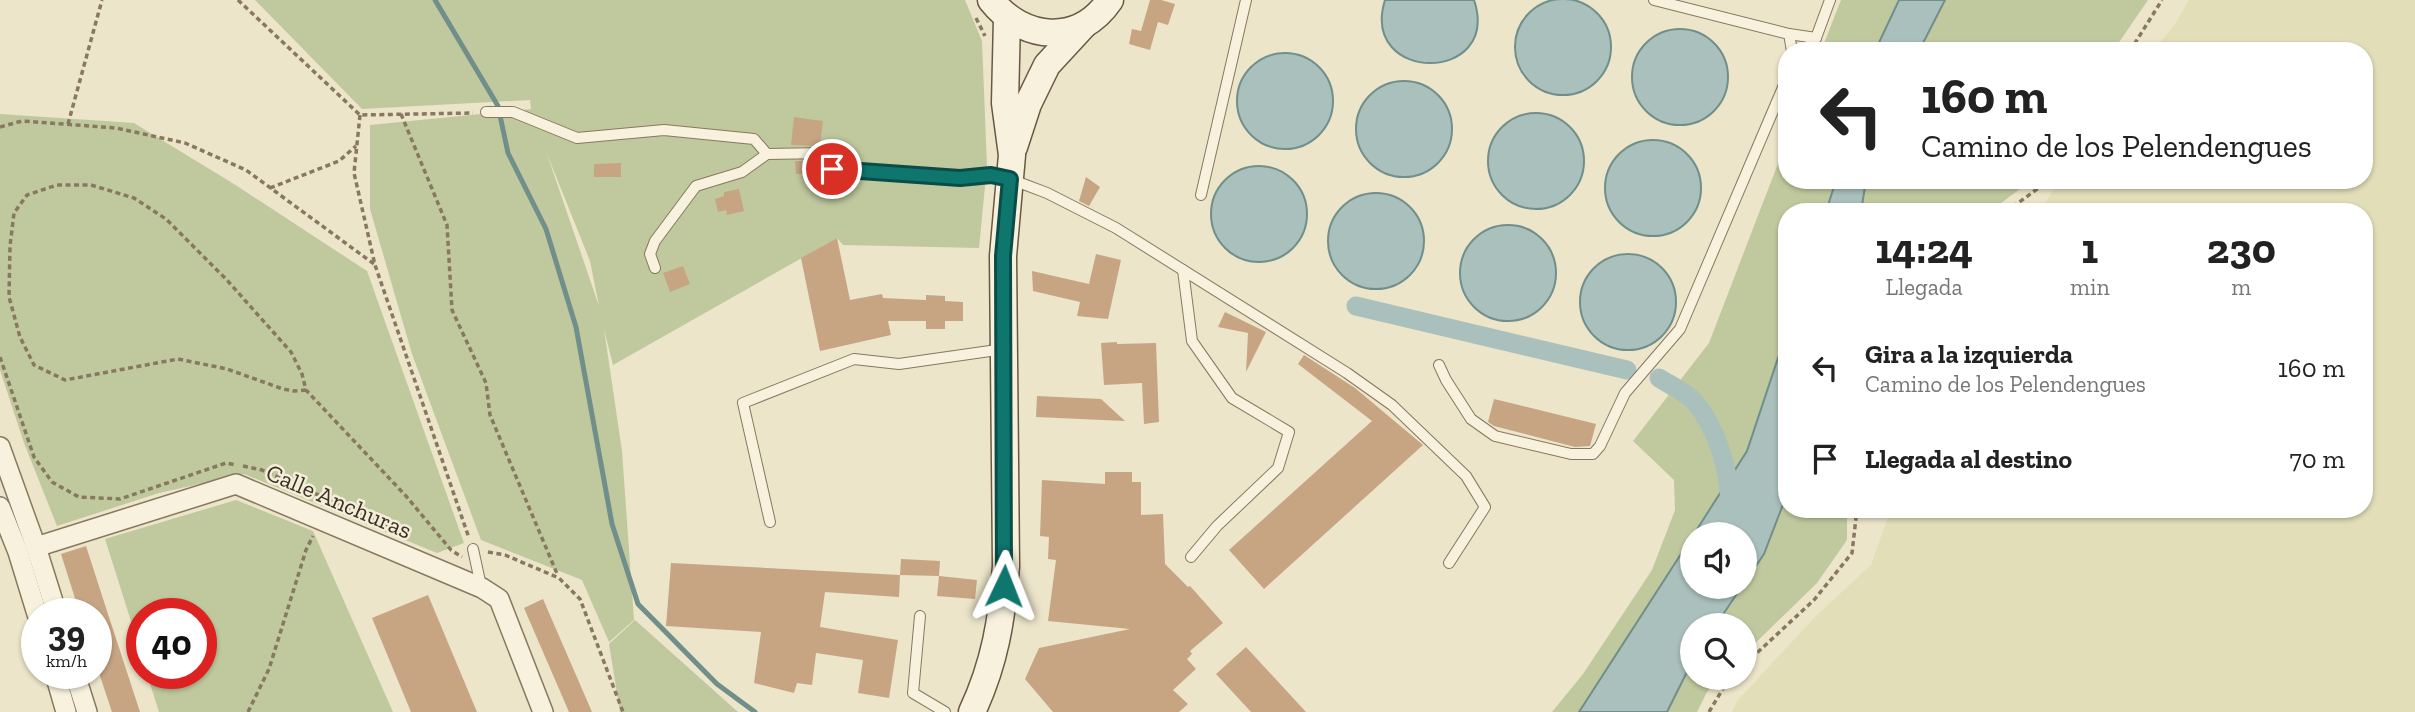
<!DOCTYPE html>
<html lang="es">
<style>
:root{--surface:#fff;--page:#f2f2f2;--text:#222;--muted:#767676}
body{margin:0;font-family:"Zilla Slab",serif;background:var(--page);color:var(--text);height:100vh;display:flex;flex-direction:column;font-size:26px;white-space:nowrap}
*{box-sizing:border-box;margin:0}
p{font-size:23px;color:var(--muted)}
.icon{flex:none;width:38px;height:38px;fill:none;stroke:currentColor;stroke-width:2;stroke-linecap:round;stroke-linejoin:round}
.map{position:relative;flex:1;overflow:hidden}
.details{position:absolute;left:1778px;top:203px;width:595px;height:315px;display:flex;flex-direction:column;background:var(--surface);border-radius:28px;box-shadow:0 2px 5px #0004}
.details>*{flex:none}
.banner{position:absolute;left:1778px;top:42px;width:595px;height:147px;border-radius:28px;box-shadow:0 2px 5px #0004;background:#fff;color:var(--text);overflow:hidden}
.buttons{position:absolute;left:1680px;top:522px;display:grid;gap:14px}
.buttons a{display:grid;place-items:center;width:77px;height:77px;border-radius:50%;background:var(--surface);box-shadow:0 2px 5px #0004;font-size:35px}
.speed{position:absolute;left:21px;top:598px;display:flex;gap:14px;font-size:35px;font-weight:700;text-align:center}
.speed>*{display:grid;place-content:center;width:91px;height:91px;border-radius:50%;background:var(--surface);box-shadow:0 2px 5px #0004;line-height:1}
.speed small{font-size:18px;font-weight:400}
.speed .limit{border:10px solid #d22;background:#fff;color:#111}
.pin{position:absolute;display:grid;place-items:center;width:60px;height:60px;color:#fff;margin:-30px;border:4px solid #fff;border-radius:50%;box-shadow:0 2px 7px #0007}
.me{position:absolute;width:77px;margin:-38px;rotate:2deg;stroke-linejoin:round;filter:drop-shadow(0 0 5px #0008)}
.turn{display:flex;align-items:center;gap:24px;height:147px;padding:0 28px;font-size:32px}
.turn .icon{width:91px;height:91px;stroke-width:2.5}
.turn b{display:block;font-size:49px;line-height:60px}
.eta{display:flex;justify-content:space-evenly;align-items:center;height:119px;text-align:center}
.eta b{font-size:42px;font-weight:800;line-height:49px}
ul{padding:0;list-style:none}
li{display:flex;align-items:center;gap:21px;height:91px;padding:0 28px}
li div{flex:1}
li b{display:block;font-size:26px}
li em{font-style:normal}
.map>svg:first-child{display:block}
.farmland{fill:#e1deb8}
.green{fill:#c0c99e;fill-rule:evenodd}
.water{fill:#aac0bc;stroke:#718f8a;stroke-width:2}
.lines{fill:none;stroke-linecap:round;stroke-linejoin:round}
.stream{stroke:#718f8a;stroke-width:5}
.canal{stroke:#aac0bc;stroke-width:19}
.building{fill:#c7a583}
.lane-casing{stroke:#87785f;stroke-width:12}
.street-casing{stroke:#87785f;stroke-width:22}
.secondary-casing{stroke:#695942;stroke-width:29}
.path{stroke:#87785f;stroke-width:3.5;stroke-dasharray:5 3.5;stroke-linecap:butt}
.lane{stroke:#f7f1dd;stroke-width:10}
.street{stroke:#f7f1dd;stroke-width:19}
.secondary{stroke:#f7f1dd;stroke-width:26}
.route-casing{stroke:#0a4d48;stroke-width:18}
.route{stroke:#0f766e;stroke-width:12}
.labels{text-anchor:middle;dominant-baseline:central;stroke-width:5;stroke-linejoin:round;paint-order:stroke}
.street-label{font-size:24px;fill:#392f22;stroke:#f4eed9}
</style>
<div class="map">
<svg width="2415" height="712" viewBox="0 0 2415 712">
<rect width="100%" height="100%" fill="#ece5ca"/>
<polygon class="farmland" points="2189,0 2415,0 2415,712 1732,712 1737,701 1816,616 1871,565 1891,509 2364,509 2364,212 2040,212 2059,180 2364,180 2364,51 2153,51 2175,24"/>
<g class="green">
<path d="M255 0H965L982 41 987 166 979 248 843 245 837 238 613 365 604 329 622 451 634 620 609 642 582 580 481 540 412 354 370 209V125L531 109 530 100 362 109ZM547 154 590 261 599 306Z"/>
<polygon points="1841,0 2148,0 2113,51 1821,51"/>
<polygon points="0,114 134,123 234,184 367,271 464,543 437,553 244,474 159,493 57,526 24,443 0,370"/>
<path d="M1787 140V180H2032L1989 212H1787V509H1847V540L1817 583 1745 653V625H1692V677H1721L1707 692 1697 712H1552L1583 674 1652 570 1675 510 1674 480 1633 441 1709 343ZM1692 534H1745V586H1692Z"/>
<polygon points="236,500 313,531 393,712 159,712 147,674 201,674 201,614 142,614 142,656 105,539"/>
<polygon points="635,620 738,712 620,712 609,644"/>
</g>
<g class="water">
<circle cx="1563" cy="47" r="48"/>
<path d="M1385 0H1474C1502 84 1359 84 1385 0Z"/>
<polygon points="1899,0 1945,0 1919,51 1875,51"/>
<circle cx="1680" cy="77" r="48"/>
<circle cx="1285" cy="101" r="48"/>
<circle cx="1404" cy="129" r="48"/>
<circle cx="1536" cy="161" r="48"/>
<circle cx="1653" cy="188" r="48"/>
<circle cx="1259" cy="214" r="48"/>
<polygon points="1836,180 1866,180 1861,212 1826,212"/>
<circle cx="1376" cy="241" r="48"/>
<circle cx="1508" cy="273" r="48"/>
<circle cx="1628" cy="302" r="48"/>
<polygon points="1787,331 1787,494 1764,554 1745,582 1745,534 1694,534 1747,451"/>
<polygon points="1692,537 1692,586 1742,586 1716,625 1692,625 1692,662 1667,712 1579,712"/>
</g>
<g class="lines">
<polyline class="stream" points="435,0 498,106 508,153 546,229 576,327 612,524 638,604 717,684 755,712"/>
<g class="canal">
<polyline points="1356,306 1627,370"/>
<path d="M1659 378C1670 385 1686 392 1695 402 1717 429 1729 469 1730 504"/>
</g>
</g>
<g class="building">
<polygon points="1150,0 1161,0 1175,4 1168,25 1158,22 1150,50 1129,44 1132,29 1141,31"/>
<polygon points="794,117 823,121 820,146 791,145"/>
<polygon points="795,161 821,161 825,173 796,174"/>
<polygon points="621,163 621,177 594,177 594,164"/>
<polygon points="1086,177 1100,187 1089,206 1079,201"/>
<polygon points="739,189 744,211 727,215 726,210 718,212 715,199 724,196 724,192"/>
<polygon points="837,238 850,300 882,294 883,298 926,300 926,295 945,296 945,301 963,302 963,321 945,321 945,329 926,329 926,321 888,321 891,335 820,351 801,258"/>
<polygon points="1096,254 1121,260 1108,319 1077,316 1080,302 1033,291 1032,271 1089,284"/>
<polygon points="683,266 690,284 670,292 663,273"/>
<polygon points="1225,312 1266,332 1246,372 1248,333 1218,327"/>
<polygon points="1117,342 1117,344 1156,343 1159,422 1144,424 1142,383 1104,385 1101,343"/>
<polygon points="1304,355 1355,388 1423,445 1264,589 1229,550 1372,421 1298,364"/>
<polygon points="1037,396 1101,399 1125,421 1036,417"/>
<polygon points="1494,399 1596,424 1590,446 1575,447 1494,426 1488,422"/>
<polygon points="1105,472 1132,472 1132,482 1141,482 1141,515 1163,514 1165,564 1188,587 1190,586 1223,623 1190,651 1192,654 1187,659 1196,669 1173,690 1188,704 1179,712 1053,712 1025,679 1039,648 1130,629 1048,621 1056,560 1048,559 1049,537 1040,536 1042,480 1105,484"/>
<polygon points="86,546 108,614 140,712 112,712 96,664 96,614 80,614 61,554"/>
<polygon points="901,559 940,561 939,576 900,575"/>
<polygon points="671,563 900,575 899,597 825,592 820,627 898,640 889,698 858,693 863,660 816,653 812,685 797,683 794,693 754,683 761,632 666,626"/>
<polygon points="939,576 977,580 975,599 937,596"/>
<polygon points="428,595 477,712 411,712 372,618"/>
<polygon points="543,599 592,712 569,712 524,608"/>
<polygon points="1246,647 1306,712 1251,712 1216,674"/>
</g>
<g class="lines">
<defs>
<g id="lane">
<polyline points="1654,0 1789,34 1792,51"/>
<polyline points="1789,34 1816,38"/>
<polyline points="1804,51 1816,38 1830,0"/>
<polyline points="486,112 513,112 577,138 664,130 754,139 767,154 826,153 832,168 960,178 991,175 1010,179 1047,193 1116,228 1347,373 1392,405 1466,476 1485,507 1449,563"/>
<polyline points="1201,195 1246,0"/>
<polyline points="655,268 650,254 655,241 696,186 742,172 767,154"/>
<polyline points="1183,270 1192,341 1232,398 1289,432 1278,468 1217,526 1191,557"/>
<polyline points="1439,365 1446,380 1471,419 1495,436 1571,454 1593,454 1600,446 1625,393 1680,329 1787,78"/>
<polyline points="770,522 743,403 854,359 899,364 1004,349"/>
<polyline points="473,549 481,586"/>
<polyline points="920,616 913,693 945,712"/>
</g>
<g id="street">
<polyline points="0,447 36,547 57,614"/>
<polyline points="0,507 18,552 37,614"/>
<polyline points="36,547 236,484 482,588 499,599 543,712"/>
<polyline points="55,674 66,712"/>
<polyline points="75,674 87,712"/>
</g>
<g id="secondary">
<path d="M991 0C1023 41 1079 46 1110 0"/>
<polyline points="1014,147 1028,104 1047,65 1083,26"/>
<path d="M972 712C995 663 1002 619 1006 566L1003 256 1012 155 1005 103 1007 18"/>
</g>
</defs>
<use href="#lane" class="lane-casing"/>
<use href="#street" class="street-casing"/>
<use href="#secondary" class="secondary-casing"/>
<g class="path">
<polyline points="238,0 360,115 473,113"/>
<polyline points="976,18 985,36"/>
<polyline points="2130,51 2162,0"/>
<polyline points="401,114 447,225 452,310 486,383 490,415 558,576"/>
<polyline points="360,115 354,173 375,265 469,538"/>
<polyline points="68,124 102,0"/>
<polyline points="0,127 22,121 116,128 185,143 246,170 374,264"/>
<polyline points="270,188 339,161 356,146"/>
<polyline points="2006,212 2037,189 2044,180"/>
<polyline points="0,357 34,457 52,482 79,497 120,499 226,463 236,465"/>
<polyline points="306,390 294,391 283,389 227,369 178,359 65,380 34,365 20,337 9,297 10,246 14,213 27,195 57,185 91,185 134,198 166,219 226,279 291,352 302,374 306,390 406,496 451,550 462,557"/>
<polyline points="243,466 262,470 404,533"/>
<polyline points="488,552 505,555 559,578 580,599 623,712"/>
<polyline points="1745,664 1814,600 1852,553 1857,509"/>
<polyline points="248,712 269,669 306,550 313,536"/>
<polyline points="1709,712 1730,677"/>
</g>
<use href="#lane" class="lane"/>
<use href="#street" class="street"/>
<use href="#secondary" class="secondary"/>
</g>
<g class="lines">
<defs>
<polyline id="route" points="832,169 960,178 991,175 1010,179 1003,256 1004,586"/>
</defs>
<use href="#route" class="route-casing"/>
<use href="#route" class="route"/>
</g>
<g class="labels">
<g class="street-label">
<text transform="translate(339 501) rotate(23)">Calle Anchuras</text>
</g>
</g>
</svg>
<div class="buttons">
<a><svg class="icon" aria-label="sound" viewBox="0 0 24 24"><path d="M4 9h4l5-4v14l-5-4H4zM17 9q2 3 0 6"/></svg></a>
<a><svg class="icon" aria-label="search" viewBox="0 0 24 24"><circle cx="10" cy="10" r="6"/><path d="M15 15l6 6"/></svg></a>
</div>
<div class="speed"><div>39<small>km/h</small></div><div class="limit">40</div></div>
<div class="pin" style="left:832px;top:169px;background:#d93025"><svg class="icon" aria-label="arrive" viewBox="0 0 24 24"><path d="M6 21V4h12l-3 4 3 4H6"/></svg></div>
<svg class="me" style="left:1004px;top:586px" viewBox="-20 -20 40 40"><path d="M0-17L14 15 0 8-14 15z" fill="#0f766e" stroke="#fff" stroke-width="4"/></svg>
<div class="banner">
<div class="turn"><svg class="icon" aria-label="left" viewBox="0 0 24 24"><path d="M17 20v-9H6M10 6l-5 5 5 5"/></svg><div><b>160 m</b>Camino de los Pelendengues</div></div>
</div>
<section class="details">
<div class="eta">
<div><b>14:24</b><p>Llegada</p></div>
<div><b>1</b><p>min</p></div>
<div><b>230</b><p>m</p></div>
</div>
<ul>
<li><svg class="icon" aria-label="left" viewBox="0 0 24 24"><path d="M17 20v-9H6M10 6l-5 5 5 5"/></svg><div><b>Gira a la izquierda</b><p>Camino de los Pelendengues</p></div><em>160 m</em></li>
<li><svg class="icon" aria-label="arrive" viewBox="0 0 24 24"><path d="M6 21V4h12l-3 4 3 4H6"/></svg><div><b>Llegada al destino</b></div><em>70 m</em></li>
</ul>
</section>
</div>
